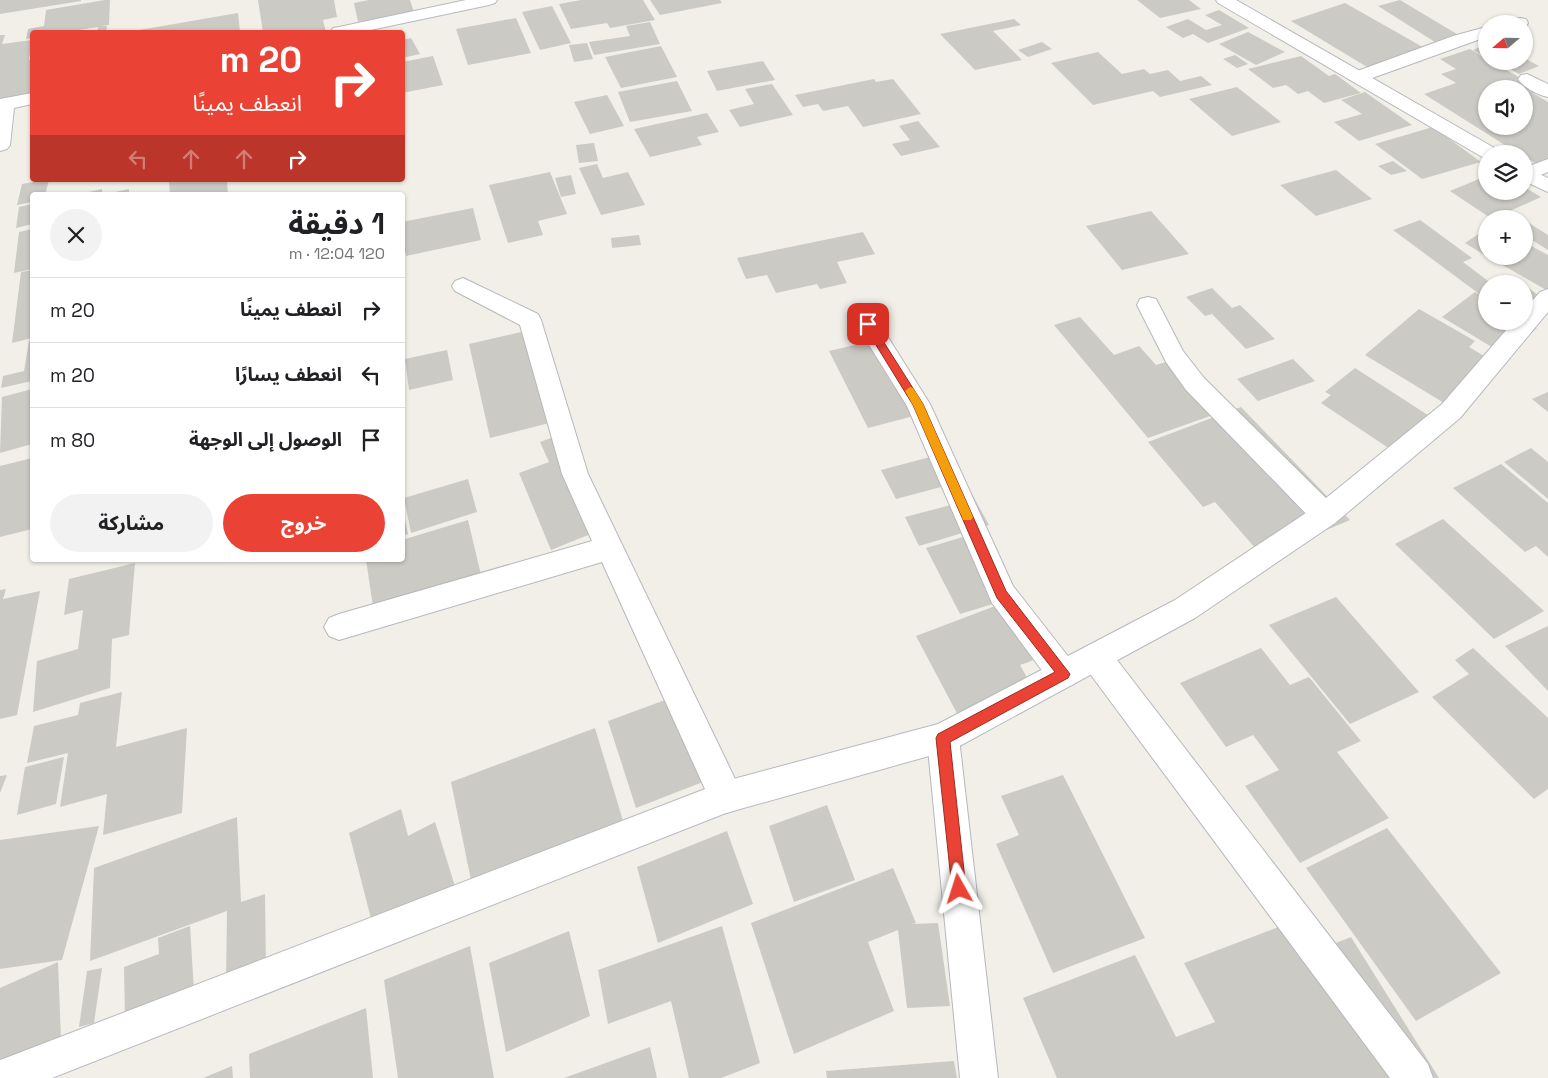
<!DOCTYPE html>
<html lang="ar">
<meta charset="utf-8">
<style>
:root{--surface:#fff;--page:#f2f2f2;--text:#202124;--muted:#757577;--line:#e0e0e0;--accent:#ea4335}
body{margin:0;font-family:"Space Grotesk","Noto Sans Arabic",sans-serif;background:var(--page);color:var(--text);direction:rtl;height:100vh;display:flex;flex-direction:column;font-size:19px;white-space:nowrap}
*{box-sizing:border-box;margin:0}
p{font-size:16px;color:var(--muted)}
.icon{flex:none;width:28px;height:28px;fill:none;stroke:currentColor;stroke-width:2;stroke-linecap:round;stroke-linejoin:round}
.map{position:relative;flex:1;overflow:hidden;direction:ltr}
.side{position:absolute;left:30px;top:192px;width:375px;height:370px;display:flex;flex-direction:column;background:var(--surface);border-radius:5px;box-shadow:0 1px 4px #0004;direction:rtl}
.side>*{flex:none}
.hud{position:absolute;left:30px;top:30px;width:375px;height:152px;border-radius:5px;box-shadow:0 1px 4px #0004;direction:rtl;background:#ea4335;color:#fff;overflow:hidden}
.needle{width:32px;rotate:250deg}
.fabs{position:absolute;left:1478px;top:15px;display:grid;gap:10px}
.fabs a{display:grid;place-items:center;width:55px;height:55px;border-radius:50%;background:var(--surface);box-shadow:0 1px 4px #0004;font-size:25px}
.pin{position:absolute;display:grid;place-items:center;width:42px;height:42px;color:#fff;margin:-21px;border-radius:10px;box-shadow:0 2px 8px #0006}
.me{position:absolute;width:55px;margin:-28px;rotate:354deg;stroke-linejoin:round;filter:drop-shadow(0 0 4px #0008)}
.turn{display:flex;align-items:center;gap:18px;height:105px;padding:0 20px;font-size:22px}
.turn .icon{width:65px;height:65px;stroke-width:2.5}
.turn b{display:block;font-size:35px;line-height:42px}
.lanes{display:flex;align-items:center;height:48px;padding:0 20px;background:#0003;justify-content:center;gap:25px;direction:ltr}
.lanes .off{opacity:.35}
.round{display:grid;place-items:center;flex:none;width:52px;height:52px;border-radius:26px;background:var(--page)}
.headline{display:flex;align-items:center;justify-content:space-between;height:85px;padding:0 20px}
h1{font-size:30px;font-weight:700;line-height:38px}
.action{display:flex;gap:10px;margin-top:auto;padding:10px 20px}
.action a{flex:1;height:58px;border-radius:30px;background:var(--accent);color:#fff;font-size:20px;font-weight:700;line-height:58px;text-align:center}
.action a+a{background:var(--page);color:var(--text)}
ul{padding:0;list-style:none}
li{display:flex;align-items:center;gap:15px;height:65px;padding:0 20px;border-top:1px solid var(--line)}
li div{flex:1}
li b{display:block;font-size:19px}
li em{font-style:normal}
.map>svg:first-child{display:block}
.building{fill:#cccac5;fill-rule:evenodd}
.lines{fill:none;stroke-linecap:round;stroke-linejoin:round}
.street-casing{stroke:#b5b8bc;stroke-width:2}
.secondary-casing{stroke:#b6babf;stroke-width:2}
.street{fill:#fff;fill-rule:evenodd}
.secondary{fill:#fff;fill-rule:evenodd}
.route{fill:#ea4335;stroke:#982c22}
.slow{fill:#f59e0b}
</style>
<div class="map">
<svg width="1548" height="1078" viewBox="0 0 1548 1078">
<rect width="100%" height="100%" fill="#f1efe8"/>
<g class="building">
<polygon points="0,0 81,0 81,1 0,14"/>
<polygon points="105,0 110,0 109,25 101,26 107,26 106,32 97,32 98,27 66,32 32,32 32,38 26,39 28,29 44,26 46,10"/>
<polygon points="258,0 334,0 337,17 323,20 326,32 263,32"/>
<polygon points="369,0 410,0 414,12 358,22 354,3"/>
<polygon points="581,0 643,0 655,20 610,28 607,23 571,29 559,4"/>
<polygon points="650,0 720,0 722,3 660,15"/>
<polygon points="1137,0 1189,0 1201,9 1160,18"/>
<polygon points="1400,0 1462,37 1438,44 1378,6"/>
<polygon points="1345,3 1428,50 1372,70 1291,21"/>
<polygon points="552,6 571,43 540,50 522,12"/>
<polygon points="1219,10 1249,28 1208,43 1193,34 1183,38 1166,27 1188,19 1206,30 1222,25 1205,15"/>
<polygon points="238,13 240,32 139,32 139,30"/>
<polygon points="516,18 531,53 468,65 456,29"/>
<polygon points="1014,19 1021,25 993,31 1022,60 975,70 940,34"/>
<polygon points="650,22 660,44 594,55 589,42 630,36 626,26"/>
<polygon points="1248,32 1285,52 1256,65 1219,44"/>
<polygon points="0,35 5,35 2,44 32,40 29,60 32,60 32,93 0,99"/>
<polygon points="411,38 420,54 402,58 402,40"/>
<polygon points="1042,42 1052,49 1028,57 1018,50"/>
<polygon points="587,43 593,59 574,62 569,45"/>
<polygon points="1486,44 1486,57 1473,50"/>
<polygon points="661,46 677,77 621,88 605,57"/>
<path d="M1470 49 1486 58V61H1491L1541 90 1533 93 1548 102V167L1544 169 1524 156V154H1519L1424 94 1456 83 1441 74 1456 69 1440 59ZM1486 89H1524V126H1486Z"/>
<polygon points="1098,52 1122,74 1144,69 1150,74 1168,70 1180,81 1201,76 1212,85 1160,97 1153,91 1093,105 1051,63"/>
<polygon points="1235,55 1248,64 1237,68 1223,59"/>
<polygon points="433,56 443,85 402,93 402,62"/>
<polygon points="1301,56 1329,76 1335,74 1361,93 1324,103 1308,91 1298,94 1286,85 1273,88 1248,69"/>
<polygon points="1524,58 1539,66 1519,74 1495,61 1524,61"/>
<polygon points="763,61 775,80 717,91 707,71"/>
<polygon points="874,79 876,82 893,79 921,114 863,127 848,106 823,111 818,104 803,107 795,95"/>
<polygon points="677,81 692,111 630,122 618,92"/>
<polygon points="772,84 793,115 740,127 729,110 754,104 745,89"/>
<polygon points="1237,87 1281,122 1232,136 1189,99"/>
<polygon points="1365,92 1412,125 1359,141 1334,122 1362,114 1341,100"/>
<polygon points="607,95 624,126 590,134 574,102"/>
<polygon points="707,113 719,132 697,137 702,145 650,157 634,129"/>
<polygon points="918,121 940,147 901,156 892,144 910,140 899,126"/>
<polygon points="1433,127 1481,162 1422,179 1375,144"/>
<polygon points="594,143 598,161 579,163 576,145"/>
<polygon points="1393,161 1407,171 1391,175 1378,166"/>
<polygon points="597,164 603,178 628,172 645,205 601,215 579,168"/>
<polygon points="1336,170 1372,199 1316,216 1280,185"/>
<polygon points="550,172 567,214 538,221 543,235 508,243 489,185"/>
<polygon points="571,175 576,194 561,197 555,178"/>
<polygon points="1486,176 1486,191 1524,191 1524,187 1541,197 1492,219 1450,191"/>
<polygon points="45,180 49,180 45,195 32,195 32,202 17,205 22,184"/>
<polygon points="169,180 227,180 228,195 193,195 193,193 170,195"/>
<polygon points="102,189 102,195 80,195 80,194"/>
<polygon points="129,189 129,195 111,195 111,193"/>
<polygon points="32,204 32,224 16,228 19,207"/>
<polygon points="473,208 481,240 406,256 402,237 402,222"/>
<polygon points="1151,211 1189,254 1122,270 1086,226"/>
<polygon points="1420,220 1472,258 1463,262 1492,284 1486,284 1486,321 1524,320 1537,328 1505,355 1442,317 1475,292 1482,296 1393,230"/>
<polygon points="1524,220 1548,235 1548,250 1524,235"/>
<polygon points="32,229 32,269 14,273 19,232"/>
<polygon points="1486,229 1486,256 1465,243"/>
<polygon points="863,232 875,254 837,262 847,283 820,289 817,284 776,293 767,275 746,279 737,258"/>
<polygon points="639,235 641,245 612,248 611,238"/>
<polygon points="1524,242 1548,255 1548,291 1487,256 1524,256"/>
<polygon points="32,270 32,338 12,343 21,272"/>
<polygon points="1511,276 1522,284 1493,284"/>
<polygon points="1524,285 1548,302 1548,309 1531,316 1524,311"/>
<polygon points="1212,288 1232,308 1240,305 1275,339 1246,349 1212,314 1205,316 1186,297"/>
<polygon points="1419,309 1475,341 1469,347 1499,365 1454,409 1365,355"/>
<polygon points="1080,317 1114,355 1139,346 1156,365 1182,357 1230,409 1148,438 1054,325"/>
<polygon points="543,327 569,418 490,438 469,344"/>
<polygon points="889,337 915,384 914,416 868,428 829,351"/>
<polygon points="29,341 32,341 32,381 1,388 3,376 24,371"/>
<polygon points="447,350 453,380 409,390 405,359"/>
<polygon points="1293,359 1315,381 1258,401 1237,379"/>
<polygon points="1355,368 1434,419 1396,453 1321,403 1331,395 1325,392"/>
<polygon points="32,389 32,444 0,453 2,397"/>
<polygon points="1548,392 1548,412 1532,399"/>
<polygon points="1241,407 1350,520 1263,557 1215,502 1203,507 1148,442"/>
<polygon points="567,432 613,525 551,550 519,473 549,462 540,442"/>
<polygon points="1531,448 1548,462 1548,499 1504,462"/>
<polygon points="949,452 989,525 919,546 905,517 951,505 941,487 896,499 881,470"/>
<polygon points="32,458 32,529 0,537 0,466"/>
<polygon points="1501,464 1548,503 1548,557 1536,546 1525,552 1453,488"/>
<polygon points="468,479 477,512 411,533 404,498"/>
<polygon points="403,509 408,534 402,536 402,510"/>
<polygon points="1443,519 1544,611 1494,639 1395,544"/>
<polygon points="468,520 482,579 374,613 366,560 402,560 402,540"/>
<polygon points="980,532 1016,597 960,614 926,548"/>
<polygon points="135,563 129,635 112,639 110,688 33,712 37,661 78,649 83,610 64,615 69,579"/>
<polygon points="6,589 3,599 40,591 17,715 0,719 0,590"/>
<polygon points="1336,597 1419,692 1350,724 1269,625"/>
<polygon points="1003,603 1037,659 1020,665 1034,690 960,719 916,636"/>
<polygon points="1548,626 1548,691 1505,646"/>
<polygon points="1261,648 1290,685 1309,677 1361,741 1337,752 1389,818 1300,863 1245,786 1279,770 1253,735 1226,747 1180,683"/>
<polygon points="1473,648 1548,718 1548,789 1534,799 1432,697 1469,674 1455,660"/>
<polygon points="122,692 116,747 187,728 182,813 103,835 107,794 60,807 68,753 27,763 34,726 78,715 80,703"/>
<polygon points="676,696 708,780 636,808 608,721"/>
<polygon points="595,728 624,824 472,885 451,782"/>
<polygon points="64,757 56,804 17,815 25,767"/>
<polygon points="7,775 0,793 0,776"/>
<polygon points="1063,775 1145,938 1053,973 996,844 1019,835 1001,796"/>
<polygon points="827,805 855,880 794,902 769,826"/>
<polygon points="401,809 408,836 435,822 458,896 376,938 349,833"/>
<polygon points="237,817 241,902 265,894 266,971 226,983 227,911 90,961 94,868"/>
<polygon points="99,826 62,960 0,969 0,840"/>
<polygon points="1387,828 1501,973 1416,1021 1306,868"/>
<polygon points="727,831 753,904 658,943 637,867"/>
<polygon points="893,868 916,923 912,924 938,923 950,1006 907,1008 898,930 868,942 894,1011 794,1054 751,923"/>
<polygon points="1294,921 1313,952 1351,937 1439,1078 1057,1078 1023,998 1135,955 1176,1037 1215,1022 1184,963"/>
<polygon points="190,926 194,991 125,1019 124,967 159,954 158,938"/>
<polygon points="722,926 760,1063 721,1078 689,1078 671,1001 608,1024 598,970"/>
<polygon points="569,931 590,1016 506,1052 489,963"/>
<polygon points="470,946 494,1078 398,1078 384,980"/>
<polygon points="58,962 61,1039 0,1068 0,988"/>
<polygon points="102,968 94,1023 79,1027 87,971"/>
<polygon points="366,1008 373,1078 250,1078 249,1054"/>
<polygon points="650,1047 657,1078 564,1078"/>
<polygon points="954,1061 957,1078 827,1078 826,1071"/>
<polygon points="232,1066 233,1078 203,1078"/>
</g>
<g class="lines">
<defs>
<g id="street">
<polygon points="1520,18 1526,19 1528,23 1526,27 1524,27 1524,24 1508,24 1510,20"/>
<polygon points="1486,27 1486,37 1364,81 1358,82 1352,81 1349,77 1352,73 1453,36"/>
<path d="M1527 74 1548 84V97C1538 95 1524 88 1518 79L1521 75Z"/>
<polygon points="1548,159 1548,172 1533,178 1524,180 1524,168"/>
<polygon points="463,278 538,314 541,320 588,474 738,785 742,797 738,809 726,813 714,809 602,562 339,640 329,636 324,627 329,618 339,614 592,541 562,474 520,325 455,291 452,286 455,281"/>
<polygon points="1148,297 1156,299 1183,351 1204,378 1335,507 1339,515 1335,523 1325,526 1315,523 1186,390 1166,362 1137,305 1140,299"/>
<polygon points="868,316 876,318 930,404 1013,586 1074,664 1078,674 1074,684 1063,688 1052,684 992,603 907,406 856,324 860,318"/>
<polygon points="1096,643 1107,647 1428,1064 1433,1078 1390,1078 1085,667 1081,657 1085,647"/>
<polygon points="943,723 954,727 959,738 998,1078 960,1078 927,738 932,727"/>
</g>
<g id="secondary">
<polygon points="466,0 497,0 495,3 489,5 361,32 330,32 333,28 339,27"/>
<polygon points="1216,0 1236,0 1498,150 1501,154 1486,154 1486,159 1484,158 1218,3"/>
<polygon points="32,93 32,104 14,108 10,145 7,149 0,151 0,99"/>
<polygon points="1524,167 1548,178 1548,192 1524,181"/>
<polygon points="1548,289 1548,312 1460,418 1335,523 1195,618 954,749 726,813 52,1078 0,1078 0,1060 3,1059 726,781 938,724 1175,600 1315,507 1442,404 1514,321 1524,321 1524,310 1540,292"/>
</g>
</defs>
<use href="#street" class="street-casing"/>
<use href="#secondary" class="secondary-casing"/>
<use href="#street" class="street"/>
<use href="#secondary" class="secondary"/>
</g>
<polygon class="route" points="868,321 871,322 923,404 1006,591 1070,674 1068,678 950,742 966,889 964,894 959,897 954,894 952,889 936,738 938,734 1055,672 997,598 913,405 863,324"/>
<polygon class="slow" points="910,387 913,388 923,404 973,517 971,520 963,520 962,517 913,405 905,391"/>
</svg>
<div class="fabs">
<a><svg class="needle" viewBox="-14 -14 28 28"><path d="M0-13l5 13h-10z" fill="#e53935"/><path d="M0 13l5-13h-10z" fill="#757577"/></svg></a>
<a><svg class="icon" aria-label="sound" viewBox="0 0 24 24"><path d="M4 9h4l5-4v14l-5-4H4zM17 9q2 3 0 6"/></svg></a>
<a><svg class="icon" aria-label="layers" viewBox="0 0 24 24"><path d="M12 4l9 5-9 5-9-5zM3 14l9 5 9-5"/></svg></a>
<a>+</a>
<a>−</a>
</div>
<div class="pin" style="left:868px;top:324px;background:#d93025"><svg class="icon" aria-label="arrive" viewBox="0 0 24 24"><path d="M6 21V4h12l-3 4 3 4H6"/></svg></div>
<svg class="me" style="left:959px;top:889px" viewBox="-20 -20 40 40"><path d="M0-17L14 15 0 8-14 15z" fill="#ea4335" stroke="#fff" stroke-width="4"/></svg>
<div class="hud">
<div class="turn"><svg class="icon" aria-label="right" viewBox="0 0 24 24"><path d="M7 20v-9h11M14 6l5 5-5 5"/></svg><div><b>20 m</b>انعطف يمينًا</div></div>
<div class="lanes"><svg class="icon off" aria-label="left" viewBox="0 0 24 24"><path d="M17 20v-9H6M10 6l-5 5 5 5"/></svg><svg class="icon off" aria-label="ahead" viewBox="0 0 24 24"><path d="M12 20V5M6 11l6-6 6 6"/></svg><svg class="icon off" aria-label="ahead" viewBox="0 0 24 24"><path d="M12 20V5M6 11l6-6 6 6"/></svg><svg class="icon" aria-label="right" viewBox="0 0 24 24"><path d="M7 20v-9h11M14 6l5 5-5 5"/></svg></div>
</div>
<section class="side">
<div class="headline"><div><h1>1 دقيقة</h1><p>120 m · 12:04</p></div><a class="round"><svg class="icon" aria-label="close" viewBox="0 0 24 24"><path d="M6 6l12 12M18 6L6 18"/></svg></a></div>
<ul>
<li><svg class="icon" aria-label="right" viewBox="0 0 24 24"><path d="M7 20v-9h11M14 6l5 5-5 5"/></svg><div><b>انعطف يمينًا</b></div><em>20 m</em></li>
<li><svg class="icon" aria-label="left" viewBox="0 0 24 24"><path d="M17 20v-9H6M10 6l-5 5 5 5"/></svg><div><b>انعطف يسارًا</b></div><em>20 m</em></li>
<li><svg class="icon" aria-label="arrive" viewBox="0 0 24 24"><path d="M6 21V4h12l-3 4 3 4H6"/></svg><div><b>الوصول إلى الوجهة</b></div><em>80 m</em></li>
</ul>
<div class="action"><a>خروج</a><a>مشاركة</a></div>
</section>
</div>
